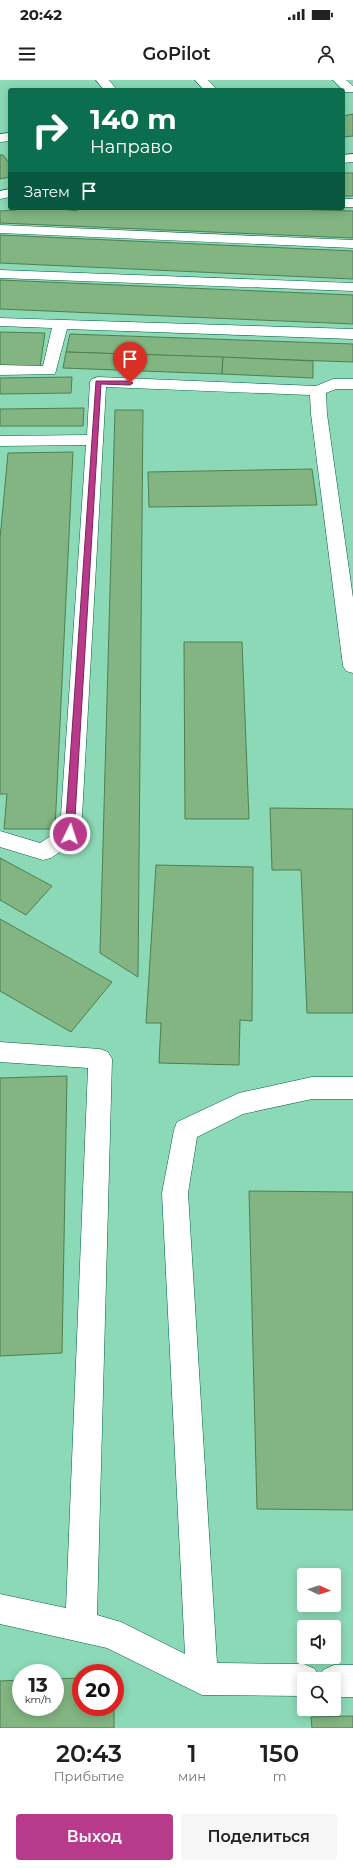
<!DOCTYPE html>
<html lang="ru">
<meta charset="utf-8">
<style>
:root{--surface:#fff;--page:#f6f6f6;--text:#202124;--muted:#757577;--accent:#b83b8b}
body{margin:0;font-family:Montserrat,sans-serif;background:var(--page);color:var(--text);height:100vh;display:flex;flex-direction:column;font-size:15px;white-space:nowrap}
*{box-sizing:border-box;margin:0}
p{font-size:13px;color:var(--muted)}
.icon{flex:none;width:22px;height:22px;fill:none;stroke:currentColor;stroke-width:2;stroke-linecap:round;stroke-linejoin:round}
.map{position:relative;height:1648px;overflow:hidden}
.panel{display:flex;flex-direction:column;background:var(--surface);flex:1}
.panel>*{flex:none}
.hud{position:absolute;left:8px;top:8px;width:337px;height:122px;border-radius:4px;box-shadow:0 2px 10px #0003;background:#0b6e4f;color:#fff;overflow:hidden}
.needle{width:26px;rotate:94deg}
.controls{position:absolute;left:297px;top:1488px;display:grid;gap:8px}
.controls a{display:grid;place-items:center;width:44px;height:44px;border-radius:4px;background:var(--surface);box-shadow:0 2px 10px #0003;font-size:20px}
.speed{position:absolute;left:12px;top:1584px;display:flex;gap:8px;font-size:20px;font-weight:700;text-align:center}
.speed>*{display:grid;place-content:center;width:52px;height:52px;border-radius:50%;background:var(--surface);box-shadow:0 2px 10px #0003;line-height:1}
.speed small{font-size:10px;font-weight:400}
.speed .limit{border:6px solid #d22;background:#fff;color:#111}
.pin{position:absolute;display:grid;place-items:center;width:34px;height:34px;color:#fff;margin:-41px -17px;border-radius:50% 50% 50% 0;rotate:-45deg;box-shadow:0 0 4px #0007}
.pin .icon{rotate:45deg}
.me{position:absolute;width:44px;margin:-22px;rotate:4deg;stroke-linejoin:round;filter:drop-shadow(0 0 3px #0008)}
.turn{display:flex;align-items:center;gap:14px;height:84px;padding:0 16px;font-size:18px}
.turn .icon{width:52px;height:52px;stroke-width:2.5}
.turn b{display:block;font-size:28px;line-height:34px}
.then{display:flex;align-items:center;height:38px;padding:0 16px;background:#0003;gap:8px;font-size:15px}
.eta{display:flex;justify-content:space-evenly;align-items:center;height:68px;text-align:center}
.eta b{font-size:24px;font-weight:600;line-height:28px}
.cta{display:flex;gap:8px;margin-top:auto;padding:8px 16px}
.cta a{flex:1;height:46px;border-radius:4px;background:var(--accent);color:#fff;font-size:16px;font-weight:600;line-height:46px;text-align:center}
.cta a+a{background:var(--page);color:var(--text)}
.status{display:flex;justify-content:space-between;align-items:center;height:28px;padding:0 20px;background:var(--surface);direction:ltr}
.status svg{height:11px;fill:currentColor}
header{display:flex;justify-content:space-between;align-items:center;height:52px;padding:0 16px;background:var(--surface);font-size:18px;font-weight:600}
.map>svg:first-child{display:block}
.building{fill:#82b582;stroke:#4e7f50}
.lines{fill:none;stroke-linecap:round;stroke-linejoin:round}
.service-casing{stroke:#036044;stroke-width:1}
.service{fill:#fff;fill-rule:evenodd}
.route{fill:#b83b8b;stroke:#78265a}
</style>
<div class="status"><b>20:42</b><svg viewBox="0 0 49 12"><path d="M0 12V9h3v3zM5 12V6h3v6zM10 12V3h3v9zM15 12V0h3v12zM26 1h20v11H26zM47 4h2v5h-2z"/></svg></div>
<header><svg class="icon" aria-label="menu" viewBox="0 0 24 24"><path d="M4 6h16M4 12h16M4 18h16"/></svg>GoPilot<svg class="icon" aria-label="person" viewBox="0 0 24 24"><circle cx="12" cy="8" r="4"/><path d="M4 21q1-7 8-7t8 7"/></svg></header>
<div class="map">
<svg width="353" height="1648" viewBox="0 0 353 1648">
<rect width="100%" height="100%" fill="#8cd9b7"/>
<g class="building">
<polygon points="353,34 353,56 343,57 343,36"/>
<polygon points="0,75 3,75 10,84 10,97 0,99"/>
<rect x="343" y="93" width="10" height="23"/>
<polygon points="17,128 55,128 77,131 78,128 263,128 353,131 353,158 0,143 0,131 16,130"/>
<polygon points="0,155 353,171 353,199 0,183"/>
<polygon points="0,200 353,215 353,244 0,229"/>
<polygon points="0,252 45,253 40,287 0,286"/>
<polygon points="70,254 353,264 353,282 66,272"/>
<polygon points="66,272 223,277 222,294 63,288"/>
<polygon points="223,277 313,281 313,298 222,294"/>
<polygon points="72,297 71,313 0,314 0,298"/>
<polygon points="84,328 83,346 0,346 0,329"/>
<polygon points="115,330 143,330 138,897 100,873"/>
<polygon points="73,372 55,749 4,749 7,714 0,714 0,459 8,373"/>
<polygon points="312,389 317,425 149,427 148,392"/>
<polygon points="184,562 242,562 249,739 185,739"/>
<polygon points="270,728 353,729 353,933 307,933 301,790 272,790"/>
<polygon points="0,778 52,806 26,835 0,820"/>
<polygon points="156,785 253,787 252,941 240,940 239,985 159,983 161,943 146,943"/>
<polygon points="0,839 112,902 71,952 0,911"/>
<polygon points="67,996 62,1273 0,1276 0,998"/>
<polygon points="249,1111 353,1112 353,1430 257,1429"/>
<polygon points="81,1598 81,1627 114,1627 114,1648 0,1648 0,1601 21,1600 21,1627 55,1627 55,1599"/>
<polygon points="353,1636 353,1648 312,1648 311,1637"/>
</g>
<g class="lines">
<defs>
<g id="service">
<polygon points="96,0 109,0 117,10 104,10"/>
<polygon points="195,0 208,0 217,10 204,10"/>
<polygon points="333,0 346,0 353,6 353,12 345,12"/>
<polygon points="10,53 10,61 0,62 0,54"/>
<polygon points="353,74 353,82 343,83 343,75"/>
<polygon points="10,109 10,117 0,119 0,111"/>
<rect x="343" y="119" width="10" height="8"/>
<polygon points="0,145 353,160 353,168 0,153"/>
<polygon points="0,190 353,203 353,211 0,198"/>
<polygon points="0,238 353,249 353,259 67,249 55,294 0,295 0,285 43,286 52,248 0,246"/>
<polygon points="98,297 316,306 333,299 353,299 353,309 336,309 326,313 327,334 353,518 353,593 346,591 343,586 311,334 310,315 106,307 81,754 77,760 51,778 43,780 0,767 0,751 40,763 60,750 86,365 0,366 0,356 87,355 90,302 92,299"/>
<polygon points="0,962 100,969 108,972 112,979 97,1535 121,1542 185,1574 162,1113 174,1050 177,1042 239,1013 312,997 353,997 353,1019 312,1019 243,1034 197,1057 188,1113 217,1583 304,1584 315,1589 319,1599 323,1590 334,1585 353,1585 353,1617 334,1617 334,1599 304,1599 304,1616 202,1615 107,1568 0,1544 0,1514 66,1528 88,988 0,982"/>
</g>
</defs>
<use href="#service" class="service-casing"/>
<use href="#service" class="service"/>
</g>
<polygon class="route" points="96,301 130,301 133,303 130,305 101,304 74,754 70,757 65,754"/>
</svg>
<div class="controls">
<a><svg class="needle" viewBox="-14 -14 28 28"><path d="M0-13l5 13h-10z" fill="#e53935"/><path d="M0 13l5-13h-10z" fill="#757577"/></svg></a>
<a><svg class="icon" aria-label="sound" viewBox="0 0 24 24"><path d="M4 9h4l5-4v14l-5-4H4zM17 9q2 3 0 6"/></svg></a>
<a><svg class="icon" aria-label="search" viewBox="0 0 24 24"><circle cx="10" cy="10" r="6"/><path d="M15 15l6 6"/></svg></a>
</div>
<div class="speed"><div>13<small>km/h</small></div><div class="limit">20</div></div>
<div class="pin" style="left:130px;top:303px;background:#d93025"><svg class="icon" aria-label="arrive" viewBox="0 0 24 24"><path d="M6 21V4h12l-3 4 3 4H6"/></svg></div>
<svg class="me" style="left:70px;top:754px" viewBox="-20 -20 40 40"><circle r="17" fill="#b83b8b" stroke="#fff" stroke-width="3"/><path d="M0-11L8 9 0 5-8 9z" fill="#fff"/></svg>
<div class="hud">
<div class="turn"><svg class="icon" aria-label="right" viewBox="0 0 24 24"><path d="M7 20v-9h11M14 6l5 5-5 5"/></svg><div><b>140 m</b>Направо</div></div>
<div class="then">Затем<svg class="icon" aria-label="arrive" viewBox="0 0 24 24"><path d="M6 21V4h12l-3 4 3 4H6"/></svg></div>
</div>
</div>
<section class="panel">
<div class="eta">
<div><b>20:43</b><p>Прибытие</p></div>
<div><b>1</b><p>мин</p></div>
<div><b>150</b><p>m</p></div>
</div>
<div class="cta"><a>Выход</a><a>Поделиться</a></div>
</section>
